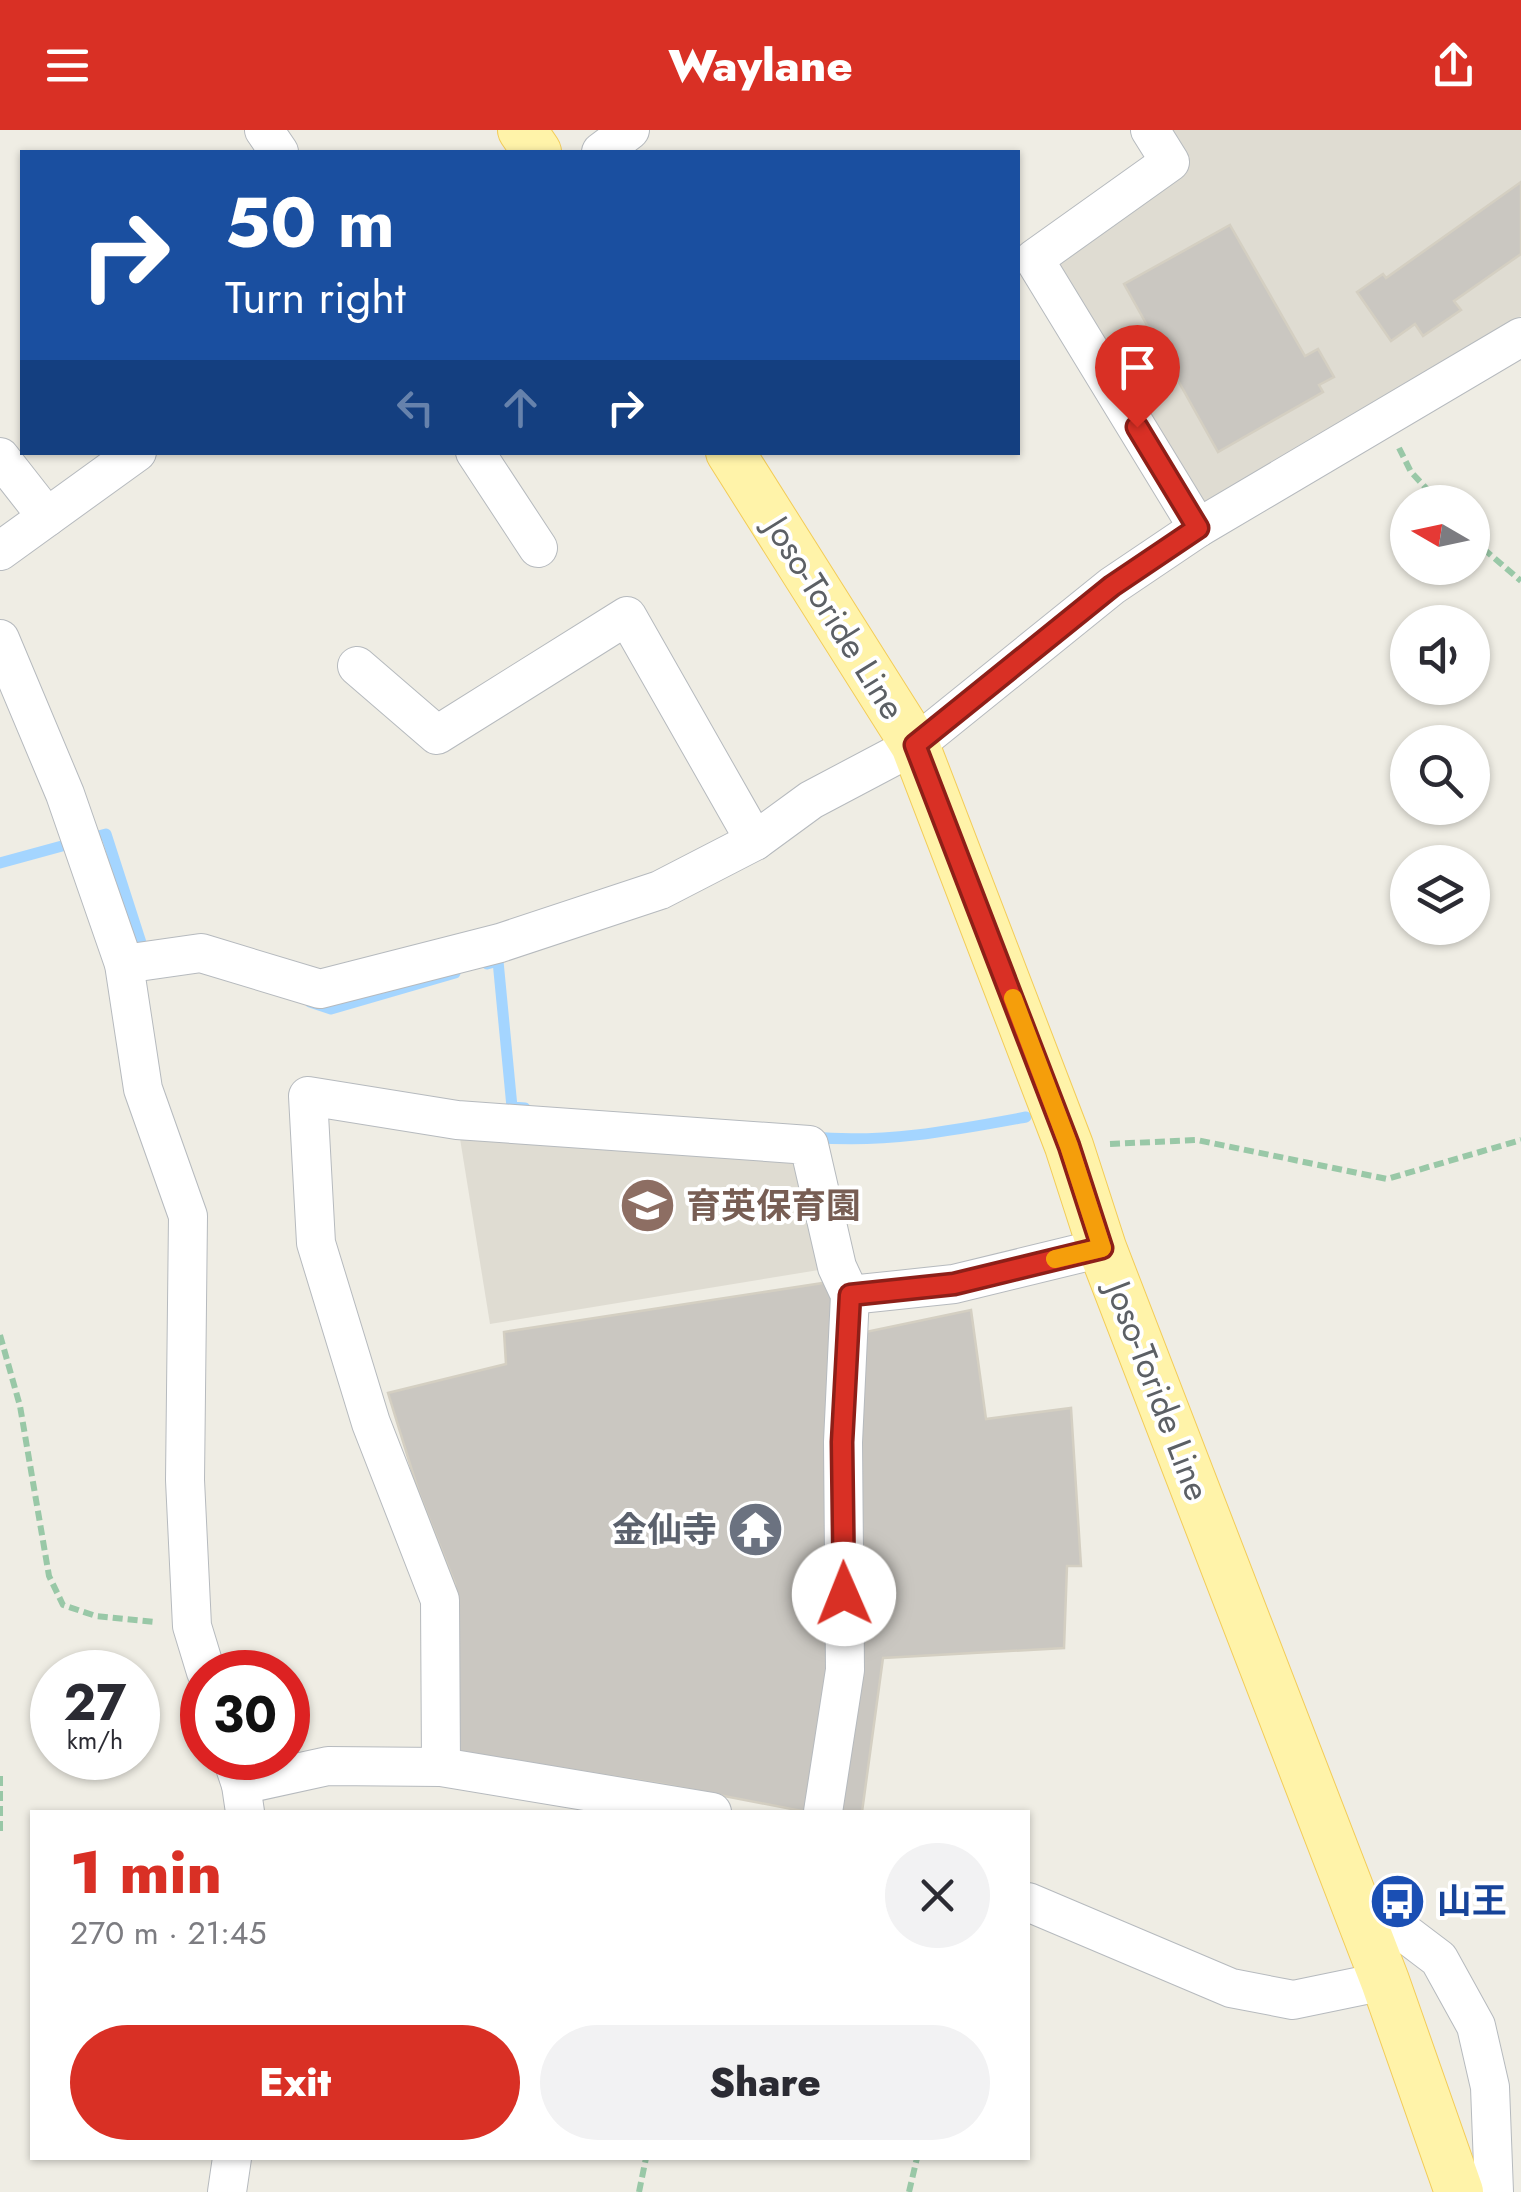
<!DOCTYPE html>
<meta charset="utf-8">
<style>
:root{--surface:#fff;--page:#f2f2f3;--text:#2b2b33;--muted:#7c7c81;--accent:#d93025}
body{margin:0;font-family:Jost,"Noto Sans JP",sans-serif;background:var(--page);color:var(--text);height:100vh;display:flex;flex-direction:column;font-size:38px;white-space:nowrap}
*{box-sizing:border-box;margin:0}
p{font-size:32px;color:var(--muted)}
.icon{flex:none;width:55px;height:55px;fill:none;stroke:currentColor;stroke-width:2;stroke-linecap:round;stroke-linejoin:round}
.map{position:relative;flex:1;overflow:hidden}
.sheet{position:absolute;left:30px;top:1680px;width:1000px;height:350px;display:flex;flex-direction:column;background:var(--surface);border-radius:0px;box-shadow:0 2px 8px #0004}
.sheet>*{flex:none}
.banner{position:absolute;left:20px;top:20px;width:1000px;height:305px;border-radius:0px;box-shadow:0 2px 8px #0004;background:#1a4fa0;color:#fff;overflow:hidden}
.needle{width:65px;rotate:279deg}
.tools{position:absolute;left:1390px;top:355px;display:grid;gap:20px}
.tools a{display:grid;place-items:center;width:100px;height:100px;border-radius:50%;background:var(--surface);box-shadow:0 2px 8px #0004;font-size:50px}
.speed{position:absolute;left:30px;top:1520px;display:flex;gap:20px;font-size:50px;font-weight:700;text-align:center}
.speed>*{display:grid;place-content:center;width:130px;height:130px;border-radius:50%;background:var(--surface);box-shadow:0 2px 8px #0004;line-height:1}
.speed small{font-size:25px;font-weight:400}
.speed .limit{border:15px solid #d22;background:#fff;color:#111}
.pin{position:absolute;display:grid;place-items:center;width:85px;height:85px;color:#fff;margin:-102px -42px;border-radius:50% 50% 50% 0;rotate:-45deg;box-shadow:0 0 10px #0007}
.pin .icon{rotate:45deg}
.me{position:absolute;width:110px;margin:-55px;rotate:359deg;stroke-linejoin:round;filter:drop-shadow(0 0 8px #0008)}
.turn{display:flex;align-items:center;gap:35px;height:210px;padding:0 40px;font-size:45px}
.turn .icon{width:130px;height:130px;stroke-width:2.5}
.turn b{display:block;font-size:70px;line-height:85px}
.lanes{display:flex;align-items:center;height:95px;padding:0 40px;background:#0003;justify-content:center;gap:50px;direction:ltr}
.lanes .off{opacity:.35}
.round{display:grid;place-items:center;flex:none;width:105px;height:105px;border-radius:52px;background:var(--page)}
.head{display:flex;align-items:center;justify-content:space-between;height:170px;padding:0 40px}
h1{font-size:60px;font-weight:800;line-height:75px;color:var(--accent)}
.action{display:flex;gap:20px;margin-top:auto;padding:20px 40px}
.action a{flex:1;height:115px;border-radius:60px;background:var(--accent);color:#fff;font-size:40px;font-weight:800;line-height:115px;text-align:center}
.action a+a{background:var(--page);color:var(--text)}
header{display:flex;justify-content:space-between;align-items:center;height:130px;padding:0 40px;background:var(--accent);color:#fff;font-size:45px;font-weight:800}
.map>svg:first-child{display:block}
.education{fill:#dfdcd2}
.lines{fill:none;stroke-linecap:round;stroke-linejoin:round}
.stream{stroke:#a4d5ff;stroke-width:11}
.building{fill:#cac7c1;stroke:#d4cfc2;stroke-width:2.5}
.minor-casing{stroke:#b6babe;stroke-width:40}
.major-casing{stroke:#f3cc58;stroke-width:50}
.path{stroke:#99c8a7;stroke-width:6;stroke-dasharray:10 5;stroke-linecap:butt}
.minor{stroke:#fff;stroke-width:38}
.major{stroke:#fff3a9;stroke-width:48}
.route-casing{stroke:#8d1f18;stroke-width:25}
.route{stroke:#d93025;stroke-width:18}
.slow{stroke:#f59e0b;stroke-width:18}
.labels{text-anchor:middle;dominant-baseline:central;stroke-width:8;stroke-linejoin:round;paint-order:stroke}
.street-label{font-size:35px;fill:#5c6065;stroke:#fff}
.education-label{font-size:35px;font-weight:bold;fill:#785e54;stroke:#fff;text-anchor:start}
.worship-label{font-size:35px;font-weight:bold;fill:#5b616d;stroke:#fff;text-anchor:end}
.transit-label{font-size:35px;font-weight:bold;fill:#164399;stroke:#fff;text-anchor:start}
</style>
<header><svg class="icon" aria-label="menu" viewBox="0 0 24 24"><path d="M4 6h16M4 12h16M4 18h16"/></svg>Waylane<svg class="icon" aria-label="share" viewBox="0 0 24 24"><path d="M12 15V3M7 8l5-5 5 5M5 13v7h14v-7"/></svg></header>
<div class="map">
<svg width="1521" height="2062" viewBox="0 0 1521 2062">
<rect width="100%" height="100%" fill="#efede4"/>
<g class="education">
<polygon points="1166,0 1521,0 1521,186 1210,391 1057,133 1186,36"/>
<polygon points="457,990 809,1015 837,1137 490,1194"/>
</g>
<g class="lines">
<g class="stream">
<polyline points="0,733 106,704 143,819 148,818"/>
<polyline points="487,834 498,831 512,977 525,978"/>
<polyline points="310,872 331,879 455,843"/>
<path d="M812 1007C884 1014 956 1000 1026 987"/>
</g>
</g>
<g class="building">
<polygon points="1521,52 1521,124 1454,171 1461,180 1423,206 1415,194 1391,211 1357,162 1383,144 1386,148"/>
<polygon points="1230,95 1305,226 1318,219 1334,247 1319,255 1323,262 1218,322 1124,154"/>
<polygon points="836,1151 842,1207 971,1180 986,1289 1071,1278 1081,1436 1067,1436 1064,1518 883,1528 862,1682 807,1682 662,1654 456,1622 455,1454 419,1363 388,1263 506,1234 504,1202"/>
</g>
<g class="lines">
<defs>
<g id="minor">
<polyline points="264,0 279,22"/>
<polyline points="1150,0 1170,32 1034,129 1198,398"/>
<polyline points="601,22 630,0"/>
<polyline points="475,322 538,418"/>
<polyline points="0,327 47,387"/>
<polyline points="0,421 137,322"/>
<polyline points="0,509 65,664 124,834 143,959 188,1086 185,1350 192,1496 206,1542"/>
<polyline points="357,536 437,605 627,486 755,711"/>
<polyline points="124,834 201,823 320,859 500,813 660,760 755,711 811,670 915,615 1112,456 1198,398 1521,207"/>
<polyline points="850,1165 954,1154 1102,1118"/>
<polyline points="232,1628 241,1655 245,1682"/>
<polyline points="441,1637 440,1470 371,1293 316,1113 308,966 457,990 809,1015 837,1137 850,1165 843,1312 845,1540 823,1682"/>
<polyline points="241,1655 328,1636 441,1637 712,1682"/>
<polyline points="1028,1772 1231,1858 1293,1870 1385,1851"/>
<polyline points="1361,1788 1406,1804 1439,1829 1476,1896 1490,1957 1494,2062"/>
<polyline points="227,2062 232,2028"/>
</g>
<g id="major">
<polyline points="522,0 537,22"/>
<polyline points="730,322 915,615 1069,1016 1102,1118 1385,1851 1459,2062"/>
</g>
</defs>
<use href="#minor" class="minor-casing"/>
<use href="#major" class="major-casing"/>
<g class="path">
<polyline points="1399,318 1411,342 1439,372"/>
<polyline points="1472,409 1521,451"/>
<polyline points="1110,1014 1197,1010 1387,1049 1521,1010"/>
<polyline points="0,1205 20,1276 49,1446 63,1475 96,1486 156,1492"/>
<polyline points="0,1646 0,1704"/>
<polyline points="639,2062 646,2028"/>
<polyline points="909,2062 917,2028"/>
</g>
<use href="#minor" class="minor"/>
<use href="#major" class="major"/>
</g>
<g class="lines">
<defs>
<polyline id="route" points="844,1464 842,1312 850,1165 954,1154 1102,1118 1069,1016 915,615 1112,456 1198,398 1137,297"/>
</defs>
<use href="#route" class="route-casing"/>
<use href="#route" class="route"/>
<polyline class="slow" points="1013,868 1069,1016 1102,1118 1055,1129"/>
</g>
<defs>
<symbol id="school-disc" viewBox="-11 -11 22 22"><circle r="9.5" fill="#8d6e63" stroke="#fff"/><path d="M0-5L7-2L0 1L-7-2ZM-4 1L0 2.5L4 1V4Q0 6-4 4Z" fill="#fff"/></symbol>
<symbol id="temple-disc" viewBox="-11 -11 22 22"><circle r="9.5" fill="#6b7280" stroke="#fff"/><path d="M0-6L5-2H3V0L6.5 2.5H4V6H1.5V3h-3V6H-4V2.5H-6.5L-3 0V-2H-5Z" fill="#fff"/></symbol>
<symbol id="bus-disc" viewBox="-11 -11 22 22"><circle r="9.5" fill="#1a4fb4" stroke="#fff"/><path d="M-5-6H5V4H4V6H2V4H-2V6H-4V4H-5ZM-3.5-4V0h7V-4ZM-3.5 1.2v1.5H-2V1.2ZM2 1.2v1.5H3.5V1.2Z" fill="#fff"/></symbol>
</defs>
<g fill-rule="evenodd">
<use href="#school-disc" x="616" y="1044" width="63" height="63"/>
<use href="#temple-disc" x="724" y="1368" width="63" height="63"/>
<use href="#bus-disc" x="1366" y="1740" width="63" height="63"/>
</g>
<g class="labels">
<g class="street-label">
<text transform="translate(835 488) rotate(58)">Joso-Toride Line</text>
<text transform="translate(1158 1261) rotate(69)">Joso-Toride Line</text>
</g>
<g class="education-label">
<text x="686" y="1076">育英保育園</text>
</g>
<g class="worship-label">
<text x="717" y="1400">金仙寺</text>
</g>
<g class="transit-label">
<text x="1437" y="1771">山王</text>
</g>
</g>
</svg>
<div class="tools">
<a><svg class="needle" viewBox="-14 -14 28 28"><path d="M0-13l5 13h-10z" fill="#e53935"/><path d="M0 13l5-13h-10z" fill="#7c7c81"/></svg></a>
<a><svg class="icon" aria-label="sound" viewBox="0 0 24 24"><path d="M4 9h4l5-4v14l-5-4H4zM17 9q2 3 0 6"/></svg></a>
<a><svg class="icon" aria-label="search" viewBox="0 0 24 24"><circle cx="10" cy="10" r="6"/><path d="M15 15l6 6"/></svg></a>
<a><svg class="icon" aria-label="layers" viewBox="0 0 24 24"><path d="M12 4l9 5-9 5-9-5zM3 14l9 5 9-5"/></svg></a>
</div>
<div class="speed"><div>27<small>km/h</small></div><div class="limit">30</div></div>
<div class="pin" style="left:1137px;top:297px;background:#d93025"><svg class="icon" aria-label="arrive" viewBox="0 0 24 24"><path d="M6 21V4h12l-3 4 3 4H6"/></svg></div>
<svg class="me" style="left:844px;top:1464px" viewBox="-20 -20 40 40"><circle r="19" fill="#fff"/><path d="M0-13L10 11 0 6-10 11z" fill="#d93025"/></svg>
<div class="banner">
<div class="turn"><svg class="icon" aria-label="right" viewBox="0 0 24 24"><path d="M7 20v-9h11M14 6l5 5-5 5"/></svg><div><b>50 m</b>Turn right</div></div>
<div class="lanes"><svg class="icon off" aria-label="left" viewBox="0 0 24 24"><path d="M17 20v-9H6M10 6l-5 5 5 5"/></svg><svg class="icon off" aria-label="ahead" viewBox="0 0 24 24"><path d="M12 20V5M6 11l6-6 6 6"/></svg><svg class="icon" aria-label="right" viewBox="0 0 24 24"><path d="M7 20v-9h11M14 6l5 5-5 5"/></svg></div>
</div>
<section class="sheet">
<div class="head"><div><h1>1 min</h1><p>270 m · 21:45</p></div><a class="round"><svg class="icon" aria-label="close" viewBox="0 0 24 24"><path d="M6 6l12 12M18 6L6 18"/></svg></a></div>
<div class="action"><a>Exit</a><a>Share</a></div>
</section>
</div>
